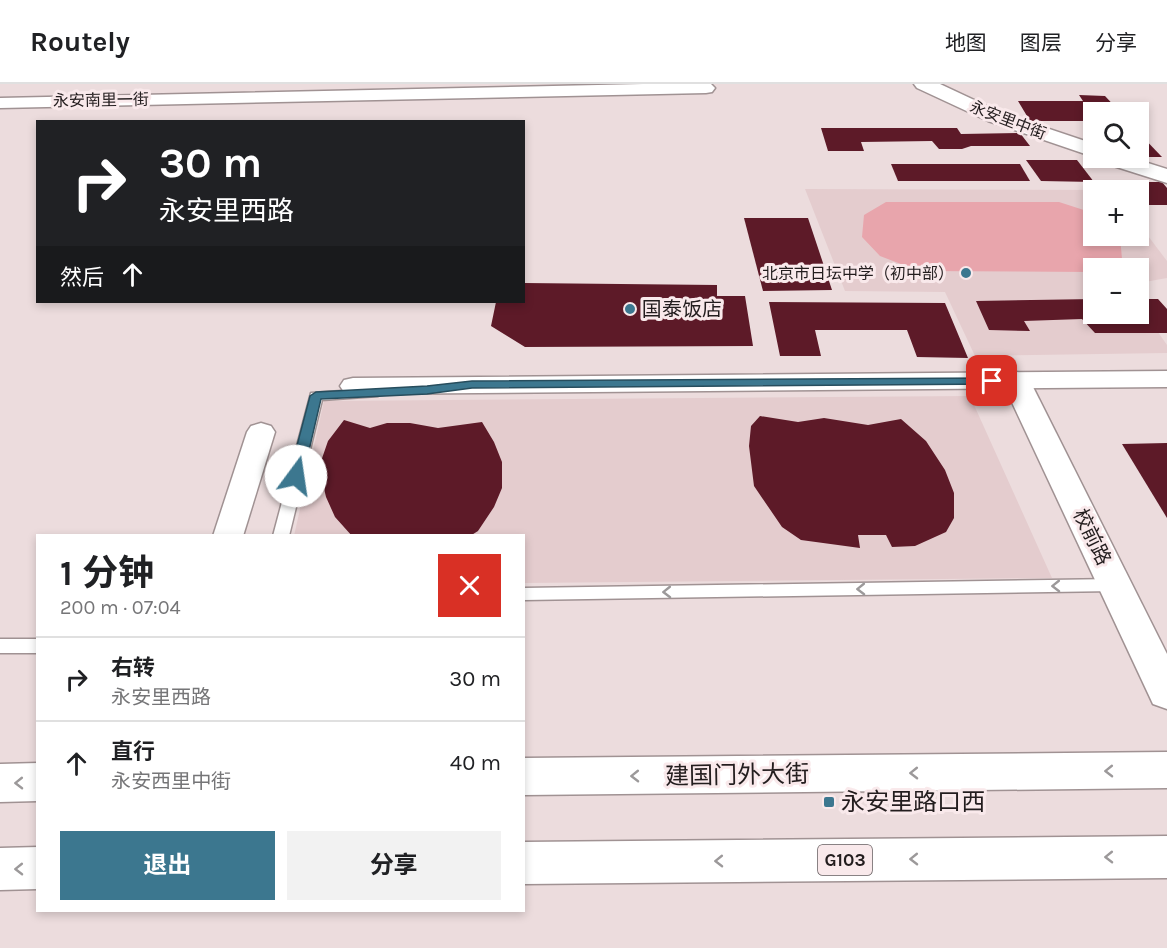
<!DOCTYPE html>
<html lang="zh">
<meta charset="utf-8">
<style>
:root{--surface:#fff;--page:#f2f2f2;--text:#202124;--muted:#757577;--line:#e0e0e0;--accent:#3c778f}
body{margin:0;font-family:Karla,"Noto Sans SC",sans-serif;background:var(--page);color:var(--text);height:100vh;display:flex;flex-direction:column;font-size:22px;white-space:nowrap}
*{box-sizing:border-box;margin:0}
p{font-size:20px;color:var(--muted)}
.icon{flex:none;width:33px;height:33px;fill:none;stroke:currentColor;stroke-width:2;stroke-linecap:round;stroke-linejoin:round}
.map{position:relative;flex:1;overflow:hidden}
.details{position:absolute;left:36px;top:450px;width:489px;height:378px;display:flex;flex-direction:column;background:var(--surface);border-radius:0px;box-shadow:0 3px 9px #0003}
.details>*{flex:none}
.banner{position:absolute;left:36px;top:36px;width:489px;height:183px;border-radius:0px;box-shadow:0 3px 9px #0003;background:#202124;color:#fff;overflow:hidden}
.controls{position:absolute;left:1083px;top:18px;display:grid;gap:12px}
.controls a{display:grid;place-items:center;width:66px;height:66px;border-radius:0px;background:var(--surface);box-shadow:0 3px 9px #0003;font-size:30px}
.pin{position:absolute;display:grid;place-items:center;width:51px;height:51px;color:#fff;margin:-26px;border-radius:12px;box-shadow:0 3px 9px #0006}
.me{position:absolute;width:66px;margin:-33px;rotate:14deg;stroke-linejoin:round;filter:drop-shadow(0 0 4px #0008)}
.turn{display:flex;align-items:center;gap:21px;height:126px;padding:0 24px;font-size:27px}
.turn .icon{width:78px;height:78px;stroke-width:2.5}
.turn b{display:block;font-size:42px;line-height:51px}
.then{display:flex;align-items:center;height:57px;padding:0 24px;background:#0003;gap:12px;font-size:22px}
.round{display:grid;place-items:center;flex:none;width:63px;height:63px;border-radius:0px;background:var(--page)}
.overview{display:flex;align-items:center;justify-content:space-between;height:102px;padding:0 24px}
h1{font-size:36px;font-weight:700;line-height:45px}
.action{display:flex;gap:12px;margin-top:auto;padding:12px 24px}
.action a{flex:1;height:69px;border-radius:0px;background:var(--accent);color:#fff;font-size:24px;font-weight:700;line-height:69px;text-align:center}
.action a+a{background:var(--page);color:var(--text)}
ul{padding:0;list-style:none}
li{display:flex;align-items:center;gap:18px;height:84px;padding:0 24px;border-top:2px solid var(--line)}
li div{flex:1}
li b{display:block;font-size:22px}
li em{font-style:normal}
header{display:flex;align-items:center;gap:36px;box-sizing:border-box;height:84px;padding:0 30px;background:var(--surface);border-bottom:2px solid var(--line)}
header strong{font-size:28px}
nav{display:flex;gap:33px;margin-inline-start:auto;font-size:21px}
.map>svg:first-child{display:block}
.built{fill:#e4ccce}
.green{fill:#e8a5ac}
.building{fill:#5d1a28}
.lines{fill:none;stroke-linecap:round;stroke-linejoin:round}
.lane-casing{stroke:#a09293;stroke-width:3}
.street-casing{stroke:#a09293;stroke-width:3}
.secondary-casing{stroke:#a09293;stroke-width:3}
.highway-casing{stroke:#a09293;stroke-width:3}
.lane{fill:#fff;fill-rule:evenodd}
.street{fill:#fff;fill-rule:evenodd}
.secondary{fill:#fff;fill-rule:evenodd}
.highway{fill:#fff;fill-rule:evenodd}
.oneway{stroke:#9c999a}
.route{fill:#3c778f;stroke:#274d5d;stroke-width:1.5}
.poi-dot{fill:#3c778f;stroke:#f9e9eb;stroke-width:2}
.labels{text-anchor:middle;dominant-baseline:central;stroke-width:6;stroke-linejoin:round;paint-order:stroke}
.far-street-label{font-size:16px;fill:#231d1e;stroke:#f9e9eb}
.far-poi-label{font-size:16px;fill:#231d1e;stroke:#f9e9eb;text-anchor:end}
.shield{fill:#f9e9eb;stroke:#635a5c;stroke-width:1.5}
.shield-label{font-size:18px;font-weight:bold;fill:#231d1e}
.poi-label{font-size:20px;fill:#231d1e;stroke:#f9e9eb;text-anchor:start}
.street-label{font-size:20px;fill:#231d1e;stroke:#f9e9eb}
.near-street-label{font-size:24px;fill:#231d1e;stroke:#f9e9eb}
.near-poi-label{font-size:24px;fill:#231d1e;stroke:#f9e9eb;text-anchor:start}
</style>
<header>
<strong>Routely</strong>
<nav><a>地图</a><a>图层</a><a>分享</a></nav>
</header>
<div class="map">
<svg width="1167" height="864" viewBox="0 0 1167 864">
<rect width="100%" height="100%" fill="#ecdcdd"/>
<g class="built">
<polygon points="805,105 1110,106 1094,106 1094,152 1138,152 1139,140 1167,177 1167,194 1139,199 1138,184 1094,184 1094,230 1138,230 1139,221 1167,261 1167,269 975,272 945,208 845,207"/>
<polygon points="970,312 1052,494 524,499 524,452 294,452 324,317"/>
</g>
<polygon class="green" points="886,118 1059,118 1093,129 1094,152 1120,152 1122,175 1103,184 1094,184 1093,188 919,187 880,172 862,153 864,131"/>
<g class="building">
<polygon points="1079,11 1105,12 1120,28 1094,28 1094,37 1030,37 1018,17 1083,17"/>
<polygon points="821,44 957,44 961,50 1020,49 1030,62 971,62 962,65 939,65 932,57 861,58 864,67 828,67"/>
<polygon points="1138,48 1162,73 1138,73"/>
<polygon points="1026,76 1077,76 1094,98 1041,97"/>
<polygon points="891,80 1020,80 1030,97 898,97"/>
<polygon points="1116,98 1162,98 1167,104 1167,121 1138,121 1138,106 1122,106"/>
<polygon points="744,134 808,134 832,206 763,207"/>
<polygon points="524,199 717,201 717,212 745,212 753,262 525,263 491,242 496,218 524,218"/>
<polygon points="1094,215 1094,230 1138,230 1138,215 1158,215 1167,225 1167,249 1095,249 1082,235 1024,237 1030,247 989,246 976,217"/>
<polygon points="769,218 945,219 968,274 917,273 907,246 815,246 821,272 780,272"/>
<polygon points="760,332 798,338 824,334 868,341 901,335 926,357 945,386 954,409 954,434 946,448 915,462 892,463 886,451 858,451 860,464 801,456 782,443 754,402 749,362 751,342"/>
<polygon points="344,336 370,344 387,339 410,339 438,344 482,338 494,358 502,378 502,404 494,423 478,447 470,452 352,452 335,433 326,413 319,383 328,357"/>
<polygon points="1167,359 1167,434 1122,360"/>
</g>
<g class="lines">
<defs>
<g id="lane">
<polygon points="373,305 380,309 378,312 322,316 289,452 273,452 311,309"/>
<polygon points="1115,495 1121,497 1123,501 1121,505 1115,507 524,516 524,504"/>
<rect x="0" y="555" width="38" height="14"/>
</g>
<g id="street">
<polygon points="643,0 711,0 715,4 712,8 706,9 0,24 0,14"/>
<polygon points="1167,287 1167,303 353,310 344,308 340,302 344,296 353,294"/>
<polygon points="261,339 271,342 275,348 243,452 213,452 247,348 251,342"/>
</g>
<g id="secondary">
<polygon points="914,0 940,0 1002,29 1094,60 1094,73 988,37 917,4"/>
<polygon points="1101,74 1132,74 1167,85 1167,99 1104,79"/>
<polygon points="1016,288 1026,291 1030,297 1167,570 1167,625 1153,620 1002,297 1006,291"/>
<polygon points="1167,668 1167,704 524,711 524,674"/>
<polygon points="38,679 38,717 0,718 0,680"/>
</g>
<g id="highway">
<polygon points="1167,752 1167,794 524,800 524,758"/>
<polygon points="38,763 38,805 0,806 0,764"/>
</g>
</defs>
<use href="#lane" class="lane-casing"/>
<use href="#street" class="street-casing"/>
<use href="#secondary" class="secondary-casing"/>
<use href="#highway" class="highway-casing"/>
<use href="#lane" class="lane"/>
<use href="#street" class="street"/>
<use href="#secondary" class="secondary"/>
<use href="#highway" class="highway"/>
</g>
<defs><path id="oneway-chevron" d="M-2-3.5L2.5 0L-2 3.5" fill="none" stroke-width="1.6" stroke-linecap="round" stroke-linejoin="round" transform="scale(1.5)"/></defs>
<g class="oneway">
<use href="#oneway-chevron" transform="translate(1056 502) rotate(179)"/>
<use href="#oneway-chevron" transform="translate(861 505) rotate(179)"/>
<use href="#oneway-chevron" transform="translate(667 508) rotate(179)"/>
<use href="#oneway-chevron" transform="translate(1109 687) rotate(179)"/>
<use href="#oneway-chevron" transform="translate(914 689) rotate(179)"/>
<use href="#oneway-chevron" transform="translate(635 692) rotate(179)"/>
<use href="#oneway-chevron" transform="translate(19 699) rotate(179)"/>
<use href="#oneway-chevron" transform="translate(1109 773) rotate(179)"/>
<use href="#oneway-chevron" transform="translate(914 775) rotate(179)"/>
<use href="#oneway-chevron" transform="translate(719 777) rotate(179)"/>
<use href="#oneway-chevron" transform="translate(19 785) rotate(179)"/>
</g>
<polygon class="route" points="992,294 998,297 996,300 472,304 427,310 321,315 303,392 296,396 289,392 310,312 316,308 427,302 472,297"/>
<g class="poi-dot">
<circle cx="966" cy="189" r="6"/>
<circle cx="630" cy="225" r="6"/>
<rect x="823" y="712" width="12" height="12" rx="3"/>
</g>
<g class="labels">
<g class="far-street-label">
<text transform="translate(101 16) rotate(-1)">永安南里一街</text>
<text transform="translate(1008 36) rotate(21)">永安里中街</text>
</g>
<g class="far-poi-label">
<text x="954" y="189">北京市日坛中学（初中部）</text>
</g>
<rect class="shield" x="818" y="761" width="54" height="30" rx="4.5"/>
<g class="shield-label">
<text x="845" y="776">G103</text>
</g>
<g class="poi-label">
<text x="642" y="225">国泰饭店</text>
</g>
<g class="street-label">
<text transform="translate(1092 453) rotate(64)">校前路</text>
</g>
<g class="near-street-label">
<text transform="translate(737 691) rotate(-1)">建国门外大街</text>
</g>
<g class="near-poi-label">
<text x="841" y="718">永安里路口西</text>
</g>
</g>
</svg>
<div class="controls">
<a><svg class="icon" aria-label="search" viewBox="0 0 24 24"><circle cx="10" cy="10" r="6"/><path d="M15 15l6 6"/></svg></a>
<a>+</a>
<a>−</a>
</div>
<div class="pin" style="left:992px;top:297px;background:#d93025"><svg class="icon" aria-label="arrive" viewBox="0 0 24 24"><path d="M6 21V4h12l-3 4 3 4H6"/></svg></div>
<svg class="me" style="left:296px;top:392px" viewBox="-20 -20 40 40"><circle r="19" fill="#fff"/><path d="M0-13L10 11 0 6-10 11z" fill="#3c778f"/></svg>
<div class="banner">
<div class="turn"><svg class="icon" aria-label="right" viewBox="0 0 24 24"><path d="M7 20v-9h11M14 6l5 5-5 5"/></svg><div><b>30 m</b>永安里西路</div></div>
<div class="then">然后<svg class="icon" aria-label="ahead" viewBox="0 0 24 24"><path d="M12 20V5M6 11l6-6 6 6"/></svg></div>
</div>
<section class="details">
<div class="overview"><div><h1>1 分钟</h1><p>200 m · 07:04</p></div><a class="round" style="background:#d93025;color:#fff"><svg class="icon" aria-label="close" viewBox="0 0 24 24"><path d="M6 6l12 12M18 6L6 18"/></svg></a></div>
<ul>
<li><svg class="icon" aria-label="right" viewBox="0 0 24 24"><path d="M7 20v-9h11M14 6l5 5-5 5"/></svg><div><b>右转</b><p>永安里西路</p></div><em>30 m</em></li>
<li><svg class="icon" aria-label="ahead" viewBox="0 0 24 24"><path d="M12 20V5M6 11l6-6 6 6"/></svg><div><b>直行</b><p>永安西里中街</p></div><em>40 m</em></li>
</ul>
<div class="action"><a>退出</a><a>分享</a></div>
</section>
</div>
